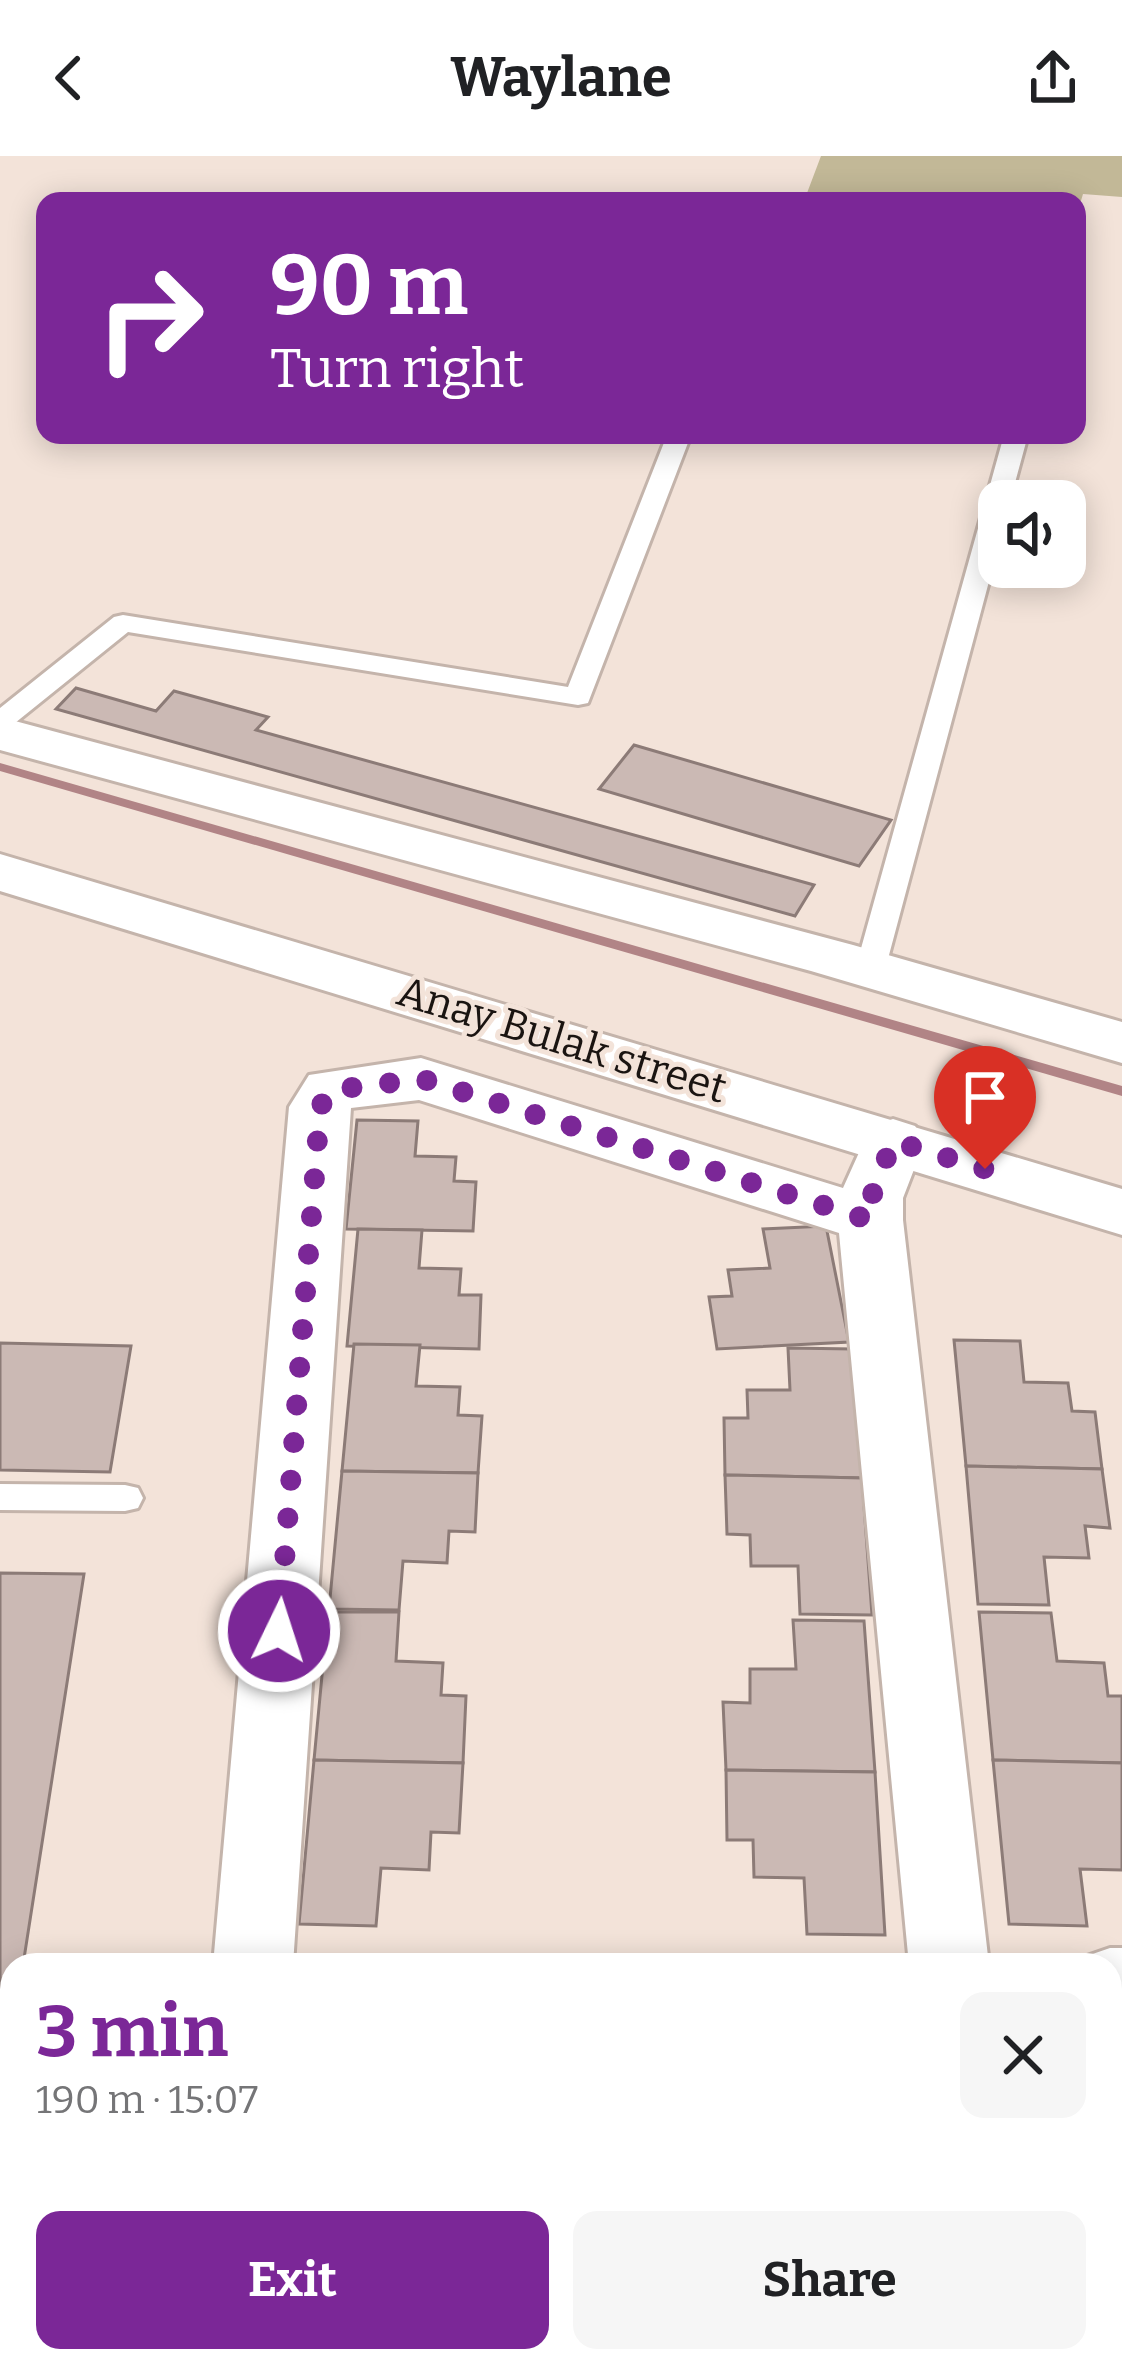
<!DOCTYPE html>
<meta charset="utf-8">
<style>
:root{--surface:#fff;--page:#f6f6f6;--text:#202124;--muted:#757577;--accent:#7b2797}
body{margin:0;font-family:Bitter,serif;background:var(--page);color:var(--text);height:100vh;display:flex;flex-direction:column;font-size:45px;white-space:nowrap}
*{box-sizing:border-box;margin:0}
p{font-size:39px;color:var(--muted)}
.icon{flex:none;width:66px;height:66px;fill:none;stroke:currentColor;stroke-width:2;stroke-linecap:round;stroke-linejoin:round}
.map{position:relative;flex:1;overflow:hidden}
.details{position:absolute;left:0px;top:1797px;width:1122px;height:420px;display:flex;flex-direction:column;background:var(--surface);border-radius:36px 36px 0 0;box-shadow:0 6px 30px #0003}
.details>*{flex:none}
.top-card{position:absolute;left:36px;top:36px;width:1050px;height:252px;border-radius:24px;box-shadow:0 6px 30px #0003;background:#7b2797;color:#fff;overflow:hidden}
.buttons{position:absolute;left:978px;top:324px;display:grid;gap:24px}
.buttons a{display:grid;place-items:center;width:108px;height:108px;border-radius:24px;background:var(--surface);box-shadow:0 6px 30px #0003;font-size:60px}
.pin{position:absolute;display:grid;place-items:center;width:102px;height:102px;color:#fff;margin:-123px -51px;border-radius:50% 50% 50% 0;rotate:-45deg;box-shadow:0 0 12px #0007}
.pin .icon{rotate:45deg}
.me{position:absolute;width:132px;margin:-66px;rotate:4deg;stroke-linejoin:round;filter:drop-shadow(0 0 9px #0008)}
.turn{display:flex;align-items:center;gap:42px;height:252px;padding:0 36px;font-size:54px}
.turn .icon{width:156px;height:156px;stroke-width:2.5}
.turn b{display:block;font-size:84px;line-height:102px}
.round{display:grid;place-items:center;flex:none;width:126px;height:126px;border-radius:24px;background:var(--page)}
.headline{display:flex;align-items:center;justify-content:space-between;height:204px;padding:0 36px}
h1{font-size:72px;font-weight:700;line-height:90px;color:var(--accent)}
.button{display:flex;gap:24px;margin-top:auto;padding:24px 36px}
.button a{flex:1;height:138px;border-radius:24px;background:var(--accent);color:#fff;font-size:48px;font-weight:700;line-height:138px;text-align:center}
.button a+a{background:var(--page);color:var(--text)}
header{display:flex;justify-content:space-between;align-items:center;height:156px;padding:0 36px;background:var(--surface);font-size:54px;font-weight:700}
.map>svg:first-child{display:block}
.green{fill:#c2b897}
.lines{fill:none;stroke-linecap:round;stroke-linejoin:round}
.stream{fill:#b18486;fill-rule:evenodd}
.building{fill:#cbb9b4;stroke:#8c7b77;stroke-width:3}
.service-casing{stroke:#c4b4ab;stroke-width:6}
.minor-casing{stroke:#c4b4ab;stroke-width:6}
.secondary-casing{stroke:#c4b4ab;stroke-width:6}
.service{fill:#fff;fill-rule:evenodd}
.minor{fill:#fff;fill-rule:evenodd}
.secondary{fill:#fff;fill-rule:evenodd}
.route{stroke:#7b2797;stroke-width:21;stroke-dasharray:0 37.8}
.labels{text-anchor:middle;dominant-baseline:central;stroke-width:10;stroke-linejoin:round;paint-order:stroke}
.street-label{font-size:42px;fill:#1a1411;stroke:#f3e3d9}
</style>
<header><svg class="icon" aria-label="back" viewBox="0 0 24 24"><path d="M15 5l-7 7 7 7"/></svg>Waylane<svg class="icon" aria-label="share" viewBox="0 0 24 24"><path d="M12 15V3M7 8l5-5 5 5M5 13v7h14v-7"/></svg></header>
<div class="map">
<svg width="1122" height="2217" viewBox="0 0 1122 2217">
<rect width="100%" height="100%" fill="#f3e3d9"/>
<polygon class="green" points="821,0 1122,0 1122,41 1083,38 1077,58 1077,45 804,45"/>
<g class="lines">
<polygon class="stream" points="0,607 1122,930 1122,940 0,615"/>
</g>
<g class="building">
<polygon points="76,532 156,555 174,535 268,561 256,574 814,729 795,760 56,553"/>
<polygon points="634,589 891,664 859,710 599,633"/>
<polygon points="357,964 418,965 415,1000 456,1001 454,1025 476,1026 473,1075 346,1073"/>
<polygon points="826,1070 849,1186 717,1193 709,1141 732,1140 728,1114 770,1112 763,1073"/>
<polygon points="358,1073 422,1074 419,1112 461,1113 459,1139 481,1139 479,1193 347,1190"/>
<polygon points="954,1184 1020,1185 1024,1226 1068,1227 1072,1255 1095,1256 1102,1313 966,1310"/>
<polygon points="0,1187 131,1190 110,1316 0,1314"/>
<polygon points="354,1188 420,1189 416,1230 460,1231 458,1259 482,1260 478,1317 342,1315"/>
<polygon points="788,1192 853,1193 862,1322 725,1319 724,1262 748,1262 747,1234 790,1234"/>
<polygon points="966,1310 1102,1313 1110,1372 1085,1370 1089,1402 1044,1401 1049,1449 978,1448"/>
<polygon points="342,1315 478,1317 475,1376 449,1375 447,1407 403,1405 399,1454 329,1453"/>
<polygon points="725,1319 862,1322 872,1459 800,1458 798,1410 751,1410 750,1379 727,1378"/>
<polygon points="0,1417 84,1418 23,1809 12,1809 12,1881 0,1959"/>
<polygon points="328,1456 399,1456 396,1505 443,1507 441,1539 466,1540 463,1607 314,1604"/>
<polygon points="979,1456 1051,1457 1057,1505 1104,1507 1108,1540 1122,1540 1122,1607 993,1604"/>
<polygon points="793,1464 864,1465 875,1616 726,1614 723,1546 750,1547 750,1513 796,1513"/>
<polygon points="314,1604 463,1607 459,1677 431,1676 429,1714 381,1712 376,1770 299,1768"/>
<polygon points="993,1604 1122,1607 1122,1714 1080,1713 1087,1770 1009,1768"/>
<polygon points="726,1614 875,1616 885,1779 807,1778 804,1722 754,1721 753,1684 727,1684"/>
<polygon points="1110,1874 1122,1874 1122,2014 1119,1984 1110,1984"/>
</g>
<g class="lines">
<defs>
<g id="service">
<polygon points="667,279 691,279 588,547 578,549 128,476 10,571 0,573 0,552 114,461 123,459 568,531"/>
<polygon points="1004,279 1028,279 1010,345 999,345 999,388 885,814 870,824 855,814"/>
<polygon points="0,1328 125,1329 138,1332 143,1342 138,1352 125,1355 0,1354"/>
</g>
<g id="minor">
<polygon points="0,561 853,789 1122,866 1122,907 811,815 0,594"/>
<polygon points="421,902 843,1032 871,970 893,963 915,970 925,985 903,1042 903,1064 989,1809 909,1809 839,1077 419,944 351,952 293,1809 213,1809 289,951 309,919"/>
<polygon points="1110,1792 1122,1792 1122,1862 1110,1862 1110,1809 1078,1809 1081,1802"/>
<polygon points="946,2205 1036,2205 1037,2217 947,2217"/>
</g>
<polygon id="secondary" points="0,698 1122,1033 1122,1079 0,735"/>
</defs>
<use href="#service" class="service-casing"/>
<use href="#minor" class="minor-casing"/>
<use href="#secondary" class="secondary-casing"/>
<use href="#service" class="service"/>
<use href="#minor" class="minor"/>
<use href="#secondary" class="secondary"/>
</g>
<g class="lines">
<polyline class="route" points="279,1475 320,951 331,934 422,923 870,1064 871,1042 893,985 985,1013"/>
</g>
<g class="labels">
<g class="street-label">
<text transform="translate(562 884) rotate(17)">Anay Bulak street</text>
</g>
</g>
</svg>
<div class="buttons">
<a><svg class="icon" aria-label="sound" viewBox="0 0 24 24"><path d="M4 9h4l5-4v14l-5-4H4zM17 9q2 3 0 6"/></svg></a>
</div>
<div class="pin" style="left:985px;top:1013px;background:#d93025"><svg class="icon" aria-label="arrive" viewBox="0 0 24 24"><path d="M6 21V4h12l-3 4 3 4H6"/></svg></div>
<svg class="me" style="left:279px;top:1475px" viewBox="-20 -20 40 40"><circle r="17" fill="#7b2797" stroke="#fff" stroke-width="3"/><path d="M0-11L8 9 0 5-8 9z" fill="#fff"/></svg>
<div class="top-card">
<div class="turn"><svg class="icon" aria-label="right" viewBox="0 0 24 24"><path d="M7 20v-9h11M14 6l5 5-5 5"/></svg><div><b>90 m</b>Turn right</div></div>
</div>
<section class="details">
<div class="headline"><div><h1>3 min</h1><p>190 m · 15:07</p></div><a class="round"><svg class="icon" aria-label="close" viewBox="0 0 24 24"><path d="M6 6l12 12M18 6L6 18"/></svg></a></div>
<div class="button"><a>Exit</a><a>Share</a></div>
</section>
</div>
